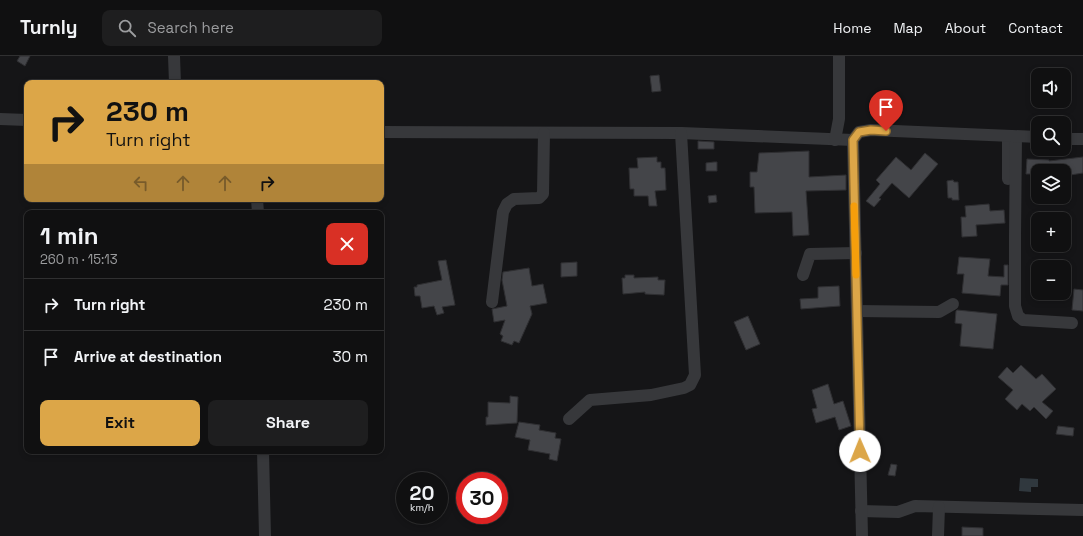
<!DOCTYPE html>
<meta charset="utf-8">
<style>
:root{--surface:#101011;--page:#1e1e1f;--text:#f1f3f6;--muted:#9c9d9f;--line:#303031;--accent:#dca648}
body{margin:0;font-family:"Space Grotesk",sans-serif;background:var(--page);color:var(--text);height:100vh;display:flex;flex-direction:column;font-size:15px;white-space:nowrap}
*{box-sizing:border-box;margin:0}
p{font-size:13px;color:var(--muted)}
.icon{flex:none;width:22px;height:22px;fill:none;stroke:currentColor;stroke-width:2;stroke-linecap:round;stroke-linejoin:round}
.map{position:relative;flex:1;overflow:hidden}
.panel{position:absolute;left:24px;top:154px;width:360px;height:244px;display:flex;flex-direction:column;background:var(--surface);border-radius:8px;box-shadow:0 2px 6px #0003,0 0 0 1px var(--line)}
.panel>*{flex:none}
.hud{position:absolute;left:24px;top:24px;width:360px;height:122px;border-radius:8px;box-shadow:0 2px 6px #0003,0 0 0 1px var(--line);background:#dca648;color:#111;overflow:hidden}
.controls{position:absolute;left:1031px;top:12px;display:grid;gap:8px}
.controls a{display:grid;place-items:center;width:40px;height:40px;border-radius:8px;background:var(--surface);box-shadow:0 2px 6px #0003,0 0 0 1px var(--line);font-size:20px}
.speed{position:absolute;left:396px;top:416px;display:flex;gap:8px;font-size:20px;font-weight:700;text-align:center}
.speed>*{display:grid;place-content:center;width:52px;height:52px;border-radius:50%;background:var(--surface);box-shadow:0 2px 6px #0003,0 0 0 1px var(--line);line-height:1}
.speed small{font-size:10px;font-weight:400}
.speed .limit{border:6px solid #d22;background:#fff;color:#111}
.pin{position:absolute;display:grid;place-items:center;width:34px;height:34px;color:#fff;margin:-41px -17px;border-radius:50% 50% 50% 0;rotate:-45deg;box-shadow:0 0 4px #0007}
.pin .icon{rotate:45deg}
.me{position:absolute;width:44px;margin:-22px;rotate:359deg;stroke-linejoin:round;filter:drop-shadow(0 0 3px #0008)}
.turn{display:flex;align-items:center;gap:14px;height:84px;padding:0 16px;font-size:18px}
.turn .icon{width:52px;height:52px;stroke-width:2.5}
.turn b{display:block;font-size:28px;line-height:34px}
.lanes{display:flex;align-items:center;height:38px;padding:0 16px;background:#0003;justify-content:center;gap:20px;direction:ltr}
.lanes .off{opacity:.35}
.round{display:grid;place-items:center;flex:none;width:42px;height:42px;border-radius:8px;background:var(--page)}
.overview{display:flex;align-items:center;justify-content:space-between;height:68px;padding:0 16px}
h1{font-size:24px;font-weight:800;line-height:30px}
.action{display:flex;gap:8px;margin-top:auto;padding:8px 16px}
.action a{flex:1;height:46px;border-radius:8px;background:var(--accent);color:#111;font-size:16px;font-weight:800;line-height:46px;text-align:center}
.action a+a{background:var(--page);color:var(--text)}
ul{padding:0;list-style:none}
li{display:flex;align-items:center;gap:12px;height:52px;padding:0 16px;border-top:1px solid var(--line)}
li div{flex:1}
li b{display:block;font-size:15px}
li em{font-style:normal}
header{display:flex;align-items:center;gap:24px;box-sizing:border-box;height:56px;padding:0 20px;background:var(--surface);border-bottom:1px solid var(--line)}
header strong{font-size:19px}
nav{display:flex;gap:22px;margin-inline-start:auto;font-size:14px}
.search{width:280px;height:36px;background:var(--page);display:flex;align-items:center;gap:10px;box-sizing:border-box;padding:0 14px;border-radius:8px;color:var(--muted);font-size:15px}
.map>svg:first-child{display:block}
.water{fill:#30383e}
.building{fill:#444549;stroke:#2f2f32}
.lines{fill:none;stroke-linecap:round;stroke-linejoin:round}
.minor{stroke:#37383b;stroke-width:12}
.route-casing{stroke:#8f6c2f;stroke-width:10}
.route{stroke:#dca648;stroke-width:7}
.slow{stroke:#f59e0b;stroke-width:7}
</style>
<header>
<strong>Turnly</strong>
<div class="search"><svg class="icon" aria-label="search" viewBox="0 0 24 24"><circle cx="10" cy="10" r="6"/><path d="M15 15l6 6"/></svg>Search here</div>
<nav><a>Home</a><a>Map</a><a>About</a><a>Contact</a></nav>
</header>
<div class="map">
<svg width="1083" height="480" viewBox="0 0 1083 480">
<rect width="100%" height="100%" fill="#151517"/>
<polygon class="water" points="1020,422 1038,423 1038,431 1031,431 1031,436 1019,435"/>
<g class="building">
<polygon points="20,0 30,0 25,10 17,5"/>
<polygon points="659,19 661,35 652,36 650,20"/>
<polygon points="698,85 714,86 714,93 698,93"/>
<polygon points="809,95 809,121 846,119 846,134 806,135 809,179 793,180 792,156 755,157 754,131 750,131 750,116 757,116 759,97"/>
<polygon points="925,97 938,108 909,142 892,127 879,142 881,143 874,151 866,145 880,128 876,124 896,101 911,114"/>
<polygon points="657,101 657,106 661,106 661,112 665,112 666,134 655,135 657,150 649,150 648,140 634,140 634,133 630,133 629,112 638,112 637,102"/>
<polygon points="1083,101 1083,117 1064,120 1064,115 1038,115 1038,118 1026,118 1027,103 1049,104 1049,105"/>
<polygon points="714,106 717,106 717,115 706,115 706,107"/>
<polygon points="953,124 954,126 958,126 959,144 952,144 952,142 948,142 947,125"/>
<polygon points="716,139 717,146 709,147 708,140"/>
<polygon points="989,148 990,155 1004,154 1005,167 976,169 977,180 962,181 961,161 966,161 965,150"/>
<polygon points="959,201 990,203 988,220 1004,221 1004,209 1008,209 1008,229 1001,229 1000,240 962,237 964,218 957,218"/>
<polygon points="446,204 455,249 442,251 444,257 437,259 434,250 422,252 420,240 415,240 414,231 417,231 417,229 442,224 438,205"/>
<polygon points="577,206 577,220 561,221 561,207"/>
<polygon points="529,212 532,230 543,228 547,247 530,250 532,258 519,287 514,285 512,289 501,285 503,280 500,278 505,264 494,266 492,253 507,250 502,224 503,216"/>
<polygon points="625,219 634,219 634,222 658,221 658,224 665,224 664,239 645,238 645,236 623,238 622,222 625,222"/>
<polygon points="839,230 840,250 801,253 800,243 818,242 818,231"/>
<polygon points="1074,233 1083,234 1083,255 1072,254"/>
<polygon points="957,254 997,258 993,293 960,290 962,268 955,267 956,255"/>
<polygon points="748,260 760,288 746,294 734,266"/>
<polygon points="1021,309 1036,323 1042,318 1056,333 1042,346 1053,355 1046,363 1034,351 1030,355 1022,348 1017,354 1005,343 1013,334 998,321 1007,311 1013,317"/>
<polygon points="828,328 834,348 843,345 851,370 839,374 835,361 816,367 812,353 817,352 812,334"/>
<polygon points="510,340 518,341 517,367 486,369 486,361 488,361 488,346 510,347"/>
<polygon points="519,366 540,369 539,374 556,377 555,382 561,383 557,405 549,403 550,398 528,394 530,384 515,381"/>
<polygon points="1058,370 1074,372 1073,380 1056,378"/>
<polygon points="891,408 897,409 895,420 888,419"/>
<polygon points="962,471 983,472 983,480 962,480"/>
</g>
<g class="lines">
<g class="minor">
<polyline points="174,0 175,27"/>
<polyline points="0,63 27,64"/>
<polyline points="381,76 681,77 853,84"/>
<polyline points="1008,81 1008,123"/>
<polyline points="1016,81 1015,179 1015,250 1018,260 1023,264 1072,267"/>
<polyline points="1064,83 1083,83"/>
<polyline points="835,84 839,63 839,0"/>
<polyline points="257,143 258,157"/>
<polyline points="803,219 810,198 856,197"/>
<polyline points="492,246 503,156 507,148 514,143 539,142 543,138 544,77"/>
<polyline points="857,255 939,256 953,248"/>
<polyline points="569,363 590,344 651,339 684,332 690,329 695,319 681,77"/>
<polyline points="263,395 265,480"/>
<polyline points="861,455 898,456 915,450 1083,454"/>
<polyline points="862,480 853,84 859,76 871,74 1038,81"/>
<polyline points="938,480 939,451"/>
</g>
</g>
<g class="lines">
<defs>
<polyline id="route" points="860,395 853,84 859,76 871,74 886,75"/>
</defs>
<use href="#route" class="route-casing"/>
<use href="#route" class="route"/>
<polyline class="slow" points="854,150 856,219"/>
</g>
</svg>
<div class="controls">
<a><svg class="icon" aria-label="sound" viewBox="0 0 24 24"><path d="M4 9h4l5-4v14l-5-4H4zM17 9q2 3 0 6"/></svg></a>
<a><svg class="icon" aria-label="search" viewBox="0 0 24 24"><circle cx="10" cy="10" r="6"/><path d="M15 15l6 6"/></svg></a>
<a><svg class="icon" aria-label="layers" viewBox="0 0 24 24"><path d="M12 4l9 5-9 5-9-5zM3 14l9 5 9-5"/></svg></a>
<a>+</a>
<a>−</a>
</div>
<div class="speed"><div>20<small>km/h</small></div><div class="limit">30</div></div>
<div class="pin" style="left:886px;top:75px;background:#d93025"><svg class="icon" aria-label="arrive" viewBox="0 0 24 24"><path d="M6 21V4h12l-3 4 3 4H6"/></svg></div>
<svg class="me" style="left:860px;top:395px" viewBox="-20 -20 40 40"><circle r="19" fill="#fff"/><path d="M0-13L10 11 0 6-10 11z" fill="#dca648"/></svg>
<div class="hud">
<div class="turn"><svg class="icon" aria-label="right" viewBox="0 0 24 24"><path d="M7 20v-9h11M14 6l5 5-5 5"/></svg><div><b>230 m</b>Turn right</div></div>
<div class="lanes"><svg class="icon off" aria-label="left" viewBox="0 0 24 24"><path d="M17 20v-9H6M10 6l-5 5 5 5"/></svg><svg class="icon off" aria-label="ahead" viewBox="0 0 24 24"><path d="M12 20V5M6 11l6-6 6 6"/></svg><svg class="icon off" aria-label="ahead" viewBox="0 0 24 24"><path d="M12 20V5M6 11l6-6 6 6"/></svg><svg class="icon" aria-label="right" viewBox="0 0 24 24"><path d="M7 20v-9h11M14 6l5 5-5 5"/></svg></div>
</div>
<section class="panel">
<div class="overview"><div><h1>1 min</h1><p>260 m · 15:13</p></div><a class="round" style="background:#d93025;color:#fff"><svg class="icon" aria-label="close" viewBox="0 0 24 24"><path d="M6 6l12 12M18 6L6 18"/></svg></a></div>
<ul>
<li><svg class="icon" aria-label="right" viewBox="0 0 24 24"><path d="M7 20v-9h11M14 6l5 5-5 5"/></svg><div><b>Turn right</b></div><em>230 m</em></li>
<li><svg class="icon" aria-label="arrive" viewBox="0 0 24 24"><path d="M6 21V4h12l-3 4 3 4H6"/></svg><div><b>Arrive at destination</b></div><em>30 m</em></li>
</ul>
<div class="action"><a>Exit</a><a>Share</a></div>
</section>
</div>
